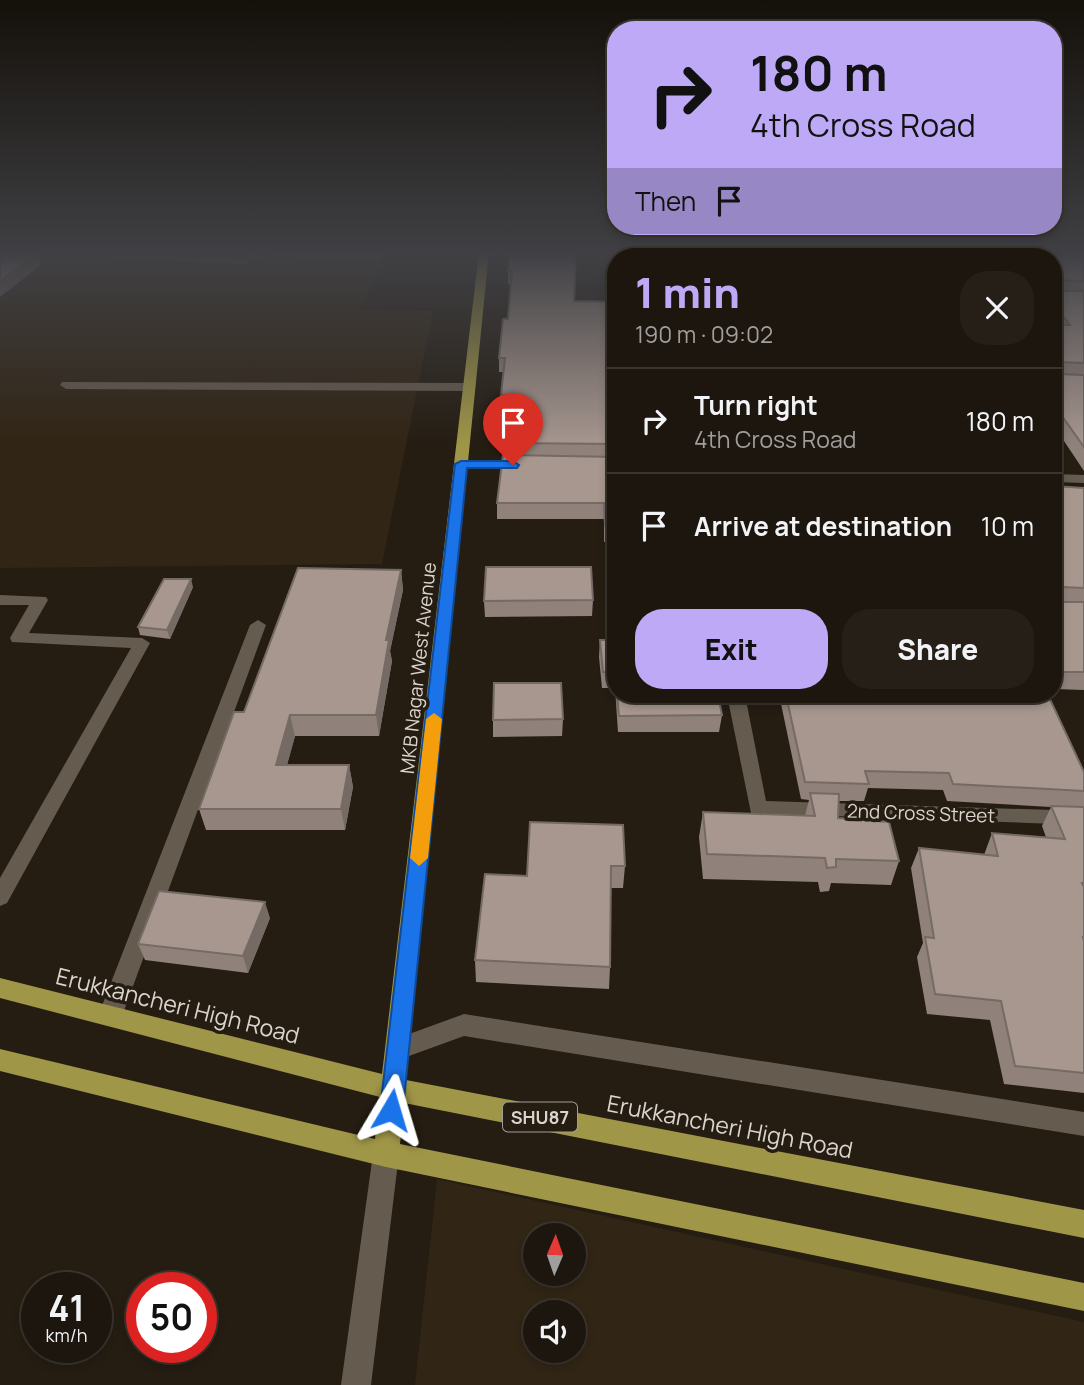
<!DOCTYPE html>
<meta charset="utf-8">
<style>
:root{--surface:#1c160e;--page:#251f17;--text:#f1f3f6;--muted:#a09f9e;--line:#3a352e;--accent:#bda9f5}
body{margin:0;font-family:Manrope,sans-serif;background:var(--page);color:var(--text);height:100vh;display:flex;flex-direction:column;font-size:26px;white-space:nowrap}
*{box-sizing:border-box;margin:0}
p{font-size:23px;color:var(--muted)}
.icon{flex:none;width:38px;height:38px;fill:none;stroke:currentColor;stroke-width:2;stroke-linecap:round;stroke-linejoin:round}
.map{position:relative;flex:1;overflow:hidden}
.panel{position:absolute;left:607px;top:248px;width:455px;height:455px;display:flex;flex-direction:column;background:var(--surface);border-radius:28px;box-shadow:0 4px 10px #0003,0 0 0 2px var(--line)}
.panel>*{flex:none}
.banner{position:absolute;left:607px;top:21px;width:455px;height:214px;border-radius:28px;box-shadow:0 4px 10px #0003,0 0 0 2px var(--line);background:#bda9f5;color:#111;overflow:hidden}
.needle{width:46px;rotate:2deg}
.tools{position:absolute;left:523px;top:1223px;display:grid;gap:14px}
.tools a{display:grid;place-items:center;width:63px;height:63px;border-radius:50%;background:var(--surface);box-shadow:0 4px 10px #0003,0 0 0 2px var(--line);font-size:35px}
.speed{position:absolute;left:21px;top:1272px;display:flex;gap:14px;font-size:35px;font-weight:700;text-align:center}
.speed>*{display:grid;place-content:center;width:91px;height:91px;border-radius:50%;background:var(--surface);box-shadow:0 4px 10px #0003,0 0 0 2px var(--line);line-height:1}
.speed small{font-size:18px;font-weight:400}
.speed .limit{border:10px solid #d22;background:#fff;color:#111}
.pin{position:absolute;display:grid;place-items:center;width:60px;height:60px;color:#fff;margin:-72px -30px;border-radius:50% 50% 50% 0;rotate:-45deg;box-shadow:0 0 7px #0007}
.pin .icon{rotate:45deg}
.me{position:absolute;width:77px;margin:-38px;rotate:7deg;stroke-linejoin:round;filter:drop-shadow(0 0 5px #0008)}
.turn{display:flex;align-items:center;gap:24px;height:147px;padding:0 28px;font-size:32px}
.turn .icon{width:91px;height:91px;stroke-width:2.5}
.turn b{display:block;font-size:49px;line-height:60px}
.then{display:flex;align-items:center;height:66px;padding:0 28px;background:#0003;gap:14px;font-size:26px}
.round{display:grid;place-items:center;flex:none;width:74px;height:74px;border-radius:28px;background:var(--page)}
.head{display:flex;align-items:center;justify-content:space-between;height:119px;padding:0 28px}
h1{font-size:42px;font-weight:800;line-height:52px;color:var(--accent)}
.action{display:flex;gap:14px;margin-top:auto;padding:14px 28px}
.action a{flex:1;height:80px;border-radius:28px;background:var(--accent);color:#111;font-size:28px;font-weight:800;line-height:80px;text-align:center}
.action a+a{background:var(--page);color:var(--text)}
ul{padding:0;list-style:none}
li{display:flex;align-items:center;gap:21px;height:105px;padding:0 28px;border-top:2px solid var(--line)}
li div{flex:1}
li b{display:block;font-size:26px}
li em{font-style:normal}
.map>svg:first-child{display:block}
.built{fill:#312515;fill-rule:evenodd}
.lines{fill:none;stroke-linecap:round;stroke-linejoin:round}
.minor{fill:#655c4f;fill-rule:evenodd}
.major{fill:#9f9647;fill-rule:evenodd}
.wall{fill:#90827b}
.shaded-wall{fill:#756a64}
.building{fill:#a7978f;stroke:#756a64;stroke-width:2}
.route{fill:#1a73e8;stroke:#114b97;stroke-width:2}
.slow{fill:#f59e0b}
.labels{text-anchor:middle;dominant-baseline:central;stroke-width:7;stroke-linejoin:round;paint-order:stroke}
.shield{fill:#251d12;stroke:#a39d95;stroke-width:2}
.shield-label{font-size:18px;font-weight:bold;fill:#d9d4cd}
.street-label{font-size:19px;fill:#d9d4cd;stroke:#251d12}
.near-street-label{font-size:23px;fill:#d9d4cd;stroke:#251d12}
</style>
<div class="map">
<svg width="1084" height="1385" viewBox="0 0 1084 1385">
<rect width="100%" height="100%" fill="#251d12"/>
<g class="built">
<polygon points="0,252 391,252 359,310 433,311 382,564 0,568"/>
<path d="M437 1179 1084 1322V1385H415ZM536 1236H574V1274H536ZM536 1312H574V1351H536Z"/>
</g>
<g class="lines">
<g class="minor">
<polygon points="42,252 243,258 261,252 276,252 244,264 47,255"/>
<polygon points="636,252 646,252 647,257 637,257"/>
<polygon points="62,382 470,383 476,387 470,391 66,389 60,385"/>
<polygon points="461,460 524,461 531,465 524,469 456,467 454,464"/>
<polygon points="1054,474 1084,475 1084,483 1054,482"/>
<polygon points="0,595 46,597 48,600 29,633 142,638 150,643 7,903 0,906 0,878 131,648 12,642 10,638 29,605 0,605"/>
<polygon points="258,620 266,625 122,1016 118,1023 110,1026 102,1023 98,1016 250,625"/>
<polygon points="727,695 745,695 766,801 1084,811 1084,825 751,813"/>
<polygon points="464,1014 1084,1112 1084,1136 464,1036 398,1060 390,1057 386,1049 390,1041"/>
<polygon points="386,1141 395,1145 399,1154 371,1385 341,1385 373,1154 377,1145"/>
</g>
<polygon class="major" points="479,252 489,252 406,1080 1084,1210 1084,1238 404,1103 400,1144 1084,1283 1084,1311 386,1167 0,1071 0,1049 375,1139 380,1097 0,998 0,978 382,1074"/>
</g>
<g class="wall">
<polygon points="139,252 259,252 246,254"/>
<polygon points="273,252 383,252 378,260 274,256"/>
<polygon points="510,252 574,301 616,302 616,543 604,542 604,519 497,519 497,503 505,455 504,443 508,409 502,409 501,395 503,372 499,372 499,358 508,319 511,284 508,284 508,271"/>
<polygon points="860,252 968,252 972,257 863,257"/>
<polygon points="1004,252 1084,252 1084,471 1054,426 1054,257 1004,257"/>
<polygon points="1054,486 1084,488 1084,690 1054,689"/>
<polygon points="401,570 403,590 390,651 392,661 379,736 295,736 287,765 349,765 353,787 345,830 206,830 199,809 244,712"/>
<polygon points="193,587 170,639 140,635 138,627"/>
<polygon points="593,600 592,616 485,617 484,601"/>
<polygon points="600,640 616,640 616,695 718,695 722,715 719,732 618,732 615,688 602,688 599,657"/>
<polygon points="769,695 1048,695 1084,772 1084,1093 1004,1084 990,1020 927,1014 917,957 923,943 911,868 919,848 984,855 992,833 1046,837 1042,826 1051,807 947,801 943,790 868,788 864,801 839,801 838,818 899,861 891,885 831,883 829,891 820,892 818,882 703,879 699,837 703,812 805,816 809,800 801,799 780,699 770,699"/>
<polygon points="563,719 562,736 493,737 493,720"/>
<polygon points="530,822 625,866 623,888 611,888 610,967 609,989 476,982 475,960 527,876"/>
<polygon points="270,918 248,973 145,960 138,944"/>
</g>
<g class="shaded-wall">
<polygon points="377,252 383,252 378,260"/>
<polygon points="38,253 41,265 0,297 0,281"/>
<polygon points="401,570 403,590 390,651 392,661 379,736 376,715 386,640"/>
<polygon points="191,579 193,587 170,639 167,630"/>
<polygon points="290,715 295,736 281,786 276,765"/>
<polygon points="349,765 353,787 345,830 341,809"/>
<polygon points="265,902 270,918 248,973 243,956"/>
</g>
<g class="building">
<polygon points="0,252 21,252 38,253 0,281"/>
<polygon points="510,252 576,252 574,301 616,302 616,444 504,443 509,395 501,395 505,358 499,358 503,319 508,319 512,271 508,271"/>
<polygon points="701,252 822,252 825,257 702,257"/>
<polygon points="869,252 968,252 972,257 872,257"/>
<polygon points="1013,252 1084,252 1084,281 1058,280 1056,283 1058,291 1084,291 1084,363 1059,362 1056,364 1059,374 1084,375 1084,447 1057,409 1054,409 1054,325 1070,325 1054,304 1054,257 1017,257"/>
<polygon points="503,455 616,457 616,526 605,526 604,503 497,503"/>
<polygon points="1054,486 1084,488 1084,588 1061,587 1058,589 1061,602 1084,602 1084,672 1054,672"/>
<polygon points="486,567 591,567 593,600 484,601"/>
<polygon points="298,568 401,570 386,640 389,640 376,715 290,715 276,765 349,765 341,809 199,809 234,712 244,712"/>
<polygon points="164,579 191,579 167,630 138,627"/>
<polygon points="600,640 616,640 616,677 616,672 603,672"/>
<polygon points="494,683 561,683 563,719 493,720"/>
<polygon points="617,695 718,695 722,715 619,716"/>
<polygon points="786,695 1048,695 1084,772 1084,791 953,784 949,773 865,771 869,784 805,782"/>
<polygon points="810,793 839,794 838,818 889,822 899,861 836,859 836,867 827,868 825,858 707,854 703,812 815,816"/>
<polygon points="1051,806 1084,807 1084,883 1082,883 1084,887 1084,937 1083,937 1084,941 1084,1073 1015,1066 1001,1001 935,994 925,937 934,938 919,848 998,856 992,833 1065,839"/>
<polygon points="530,822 623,825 625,866 611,866 610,967 475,960 485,874 527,876"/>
<polygon points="159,891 265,902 243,956 138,944"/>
</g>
<linearGradient id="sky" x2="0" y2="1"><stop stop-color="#14100a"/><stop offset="0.57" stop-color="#404044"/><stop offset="1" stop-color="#404044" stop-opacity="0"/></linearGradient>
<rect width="1084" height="446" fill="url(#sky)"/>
<polygon class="route" points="513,461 519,465 517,468 467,468 403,1110 400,1118 391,1121 383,1118 380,1110 455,464 461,461"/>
<polygon class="slow" points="434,713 442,719 428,858 419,866 410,858 426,719"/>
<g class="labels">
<rect class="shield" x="503" y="1102.5" width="74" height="29" rx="5"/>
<g class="shield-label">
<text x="540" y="1117">SHU87</text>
</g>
<g class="street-label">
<text transform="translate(418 668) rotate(-84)">MKB Nagar West Avenue</text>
<text transform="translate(921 813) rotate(2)">2nd Cross Street</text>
</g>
<g class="near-street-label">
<text transform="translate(178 1005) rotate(14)">Erukkancheri High Road</text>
<text transform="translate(730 1126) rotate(11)">Erukkancheri High Road</text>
</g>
</g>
</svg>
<div class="tools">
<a><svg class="needle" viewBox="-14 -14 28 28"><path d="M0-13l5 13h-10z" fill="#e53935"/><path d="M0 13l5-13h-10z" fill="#a09f9e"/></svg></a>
<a><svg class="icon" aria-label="sound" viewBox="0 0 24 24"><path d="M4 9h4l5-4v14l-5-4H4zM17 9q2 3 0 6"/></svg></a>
</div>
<div class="speed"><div>41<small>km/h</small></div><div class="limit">50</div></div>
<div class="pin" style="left:513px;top:465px;background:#d93025"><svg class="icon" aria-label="arrive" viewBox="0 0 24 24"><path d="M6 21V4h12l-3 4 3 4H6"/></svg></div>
<svg class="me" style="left:391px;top:1110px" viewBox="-20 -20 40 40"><path d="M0-17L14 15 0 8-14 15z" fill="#1a73e8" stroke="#fff" stroke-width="4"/></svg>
<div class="banner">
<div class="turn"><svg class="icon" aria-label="right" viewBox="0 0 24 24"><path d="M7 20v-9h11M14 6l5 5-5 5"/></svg><div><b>180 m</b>4th Cross Road</div></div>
<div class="then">Then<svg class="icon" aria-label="arrive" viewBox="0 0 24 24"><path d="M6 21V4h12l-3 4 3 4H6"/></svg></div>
</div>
<section class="panel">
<div class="head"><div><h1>1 min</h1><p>190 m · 09:02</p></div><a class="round"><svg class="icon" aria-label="close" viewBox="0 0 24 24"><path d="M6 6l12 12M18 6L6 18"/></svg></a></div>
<ul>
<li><svg class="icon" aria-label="right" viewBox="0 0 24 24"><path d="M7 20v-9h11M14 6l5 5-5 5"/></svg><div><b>Turn right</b><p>4th Cross Road</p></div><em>180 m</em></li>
<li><svg class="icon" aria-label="arrive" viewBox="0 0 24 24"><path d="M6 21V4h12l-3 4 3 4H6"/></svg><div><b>Arrive at destination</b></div><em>10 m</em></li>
</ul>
<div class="action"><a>Exit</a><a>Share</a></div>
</section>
</div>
